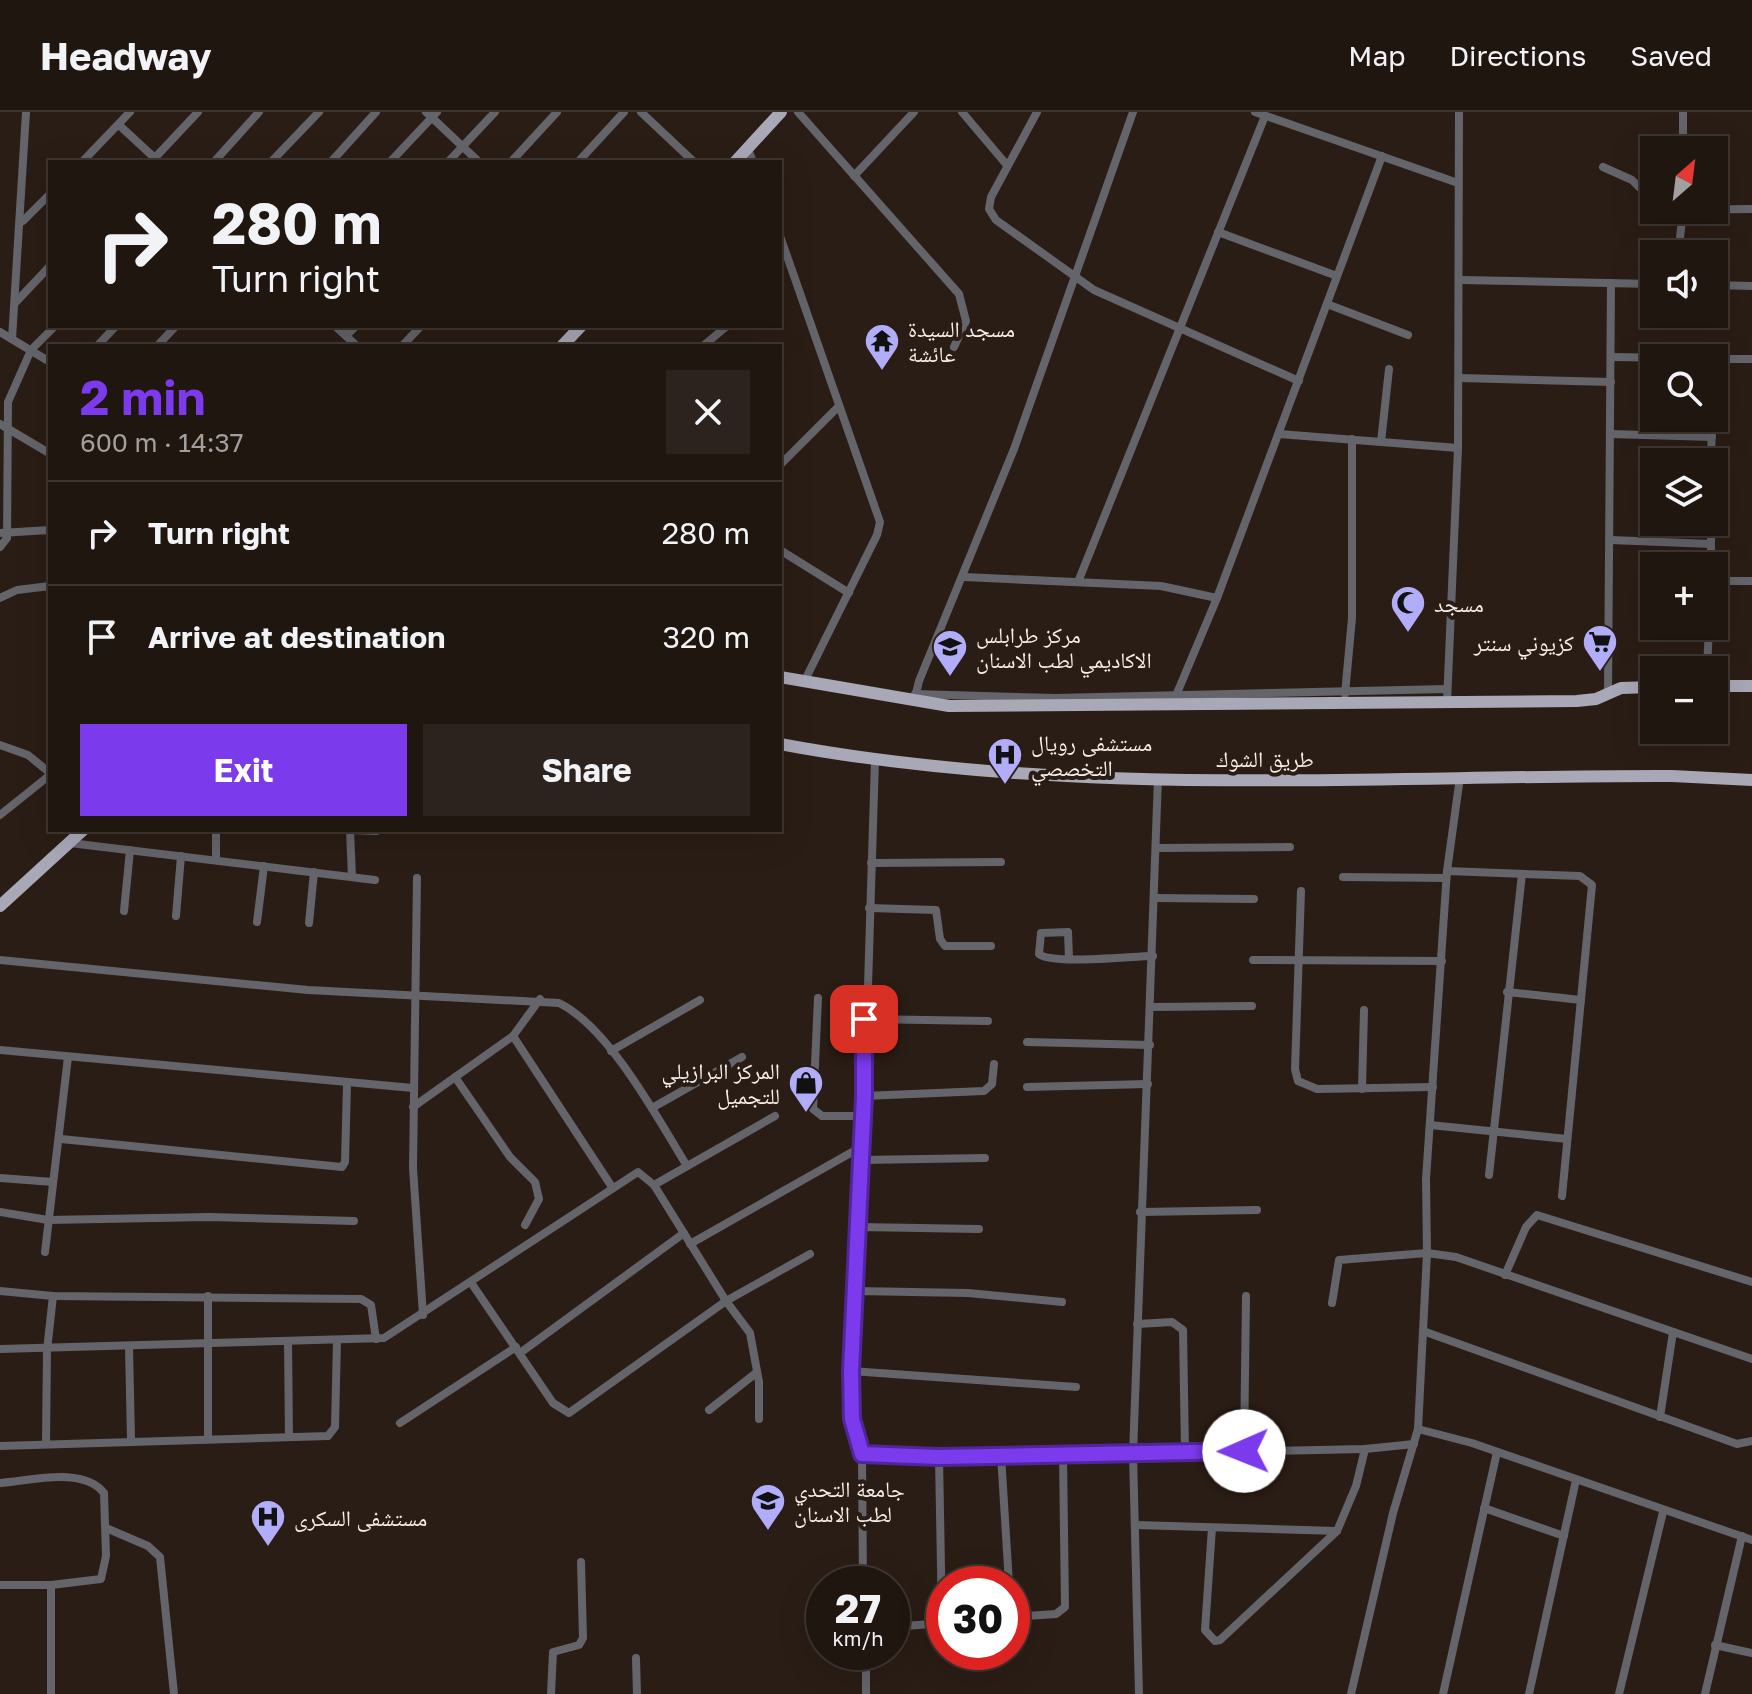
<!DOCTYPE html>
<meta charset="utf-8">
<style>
:root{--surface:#201610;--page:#2d231e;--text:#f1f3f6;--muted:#a29f9f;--line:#3d3530;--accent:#7c3aed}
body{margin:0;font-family:"Golos Text","Noto Naskh Arabic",sans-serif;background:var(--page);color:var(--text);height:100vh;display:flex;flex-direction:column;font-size:30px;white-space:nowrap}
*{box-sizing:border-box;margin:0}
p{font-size:26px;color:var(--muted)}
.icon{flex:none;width:44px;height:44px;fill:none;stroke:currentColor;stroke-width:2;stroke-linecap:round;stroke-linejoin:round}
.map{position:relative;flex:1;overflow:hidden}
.panel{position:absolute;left:48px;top:232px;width:734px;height:488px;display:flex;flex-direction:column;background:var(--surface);border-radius:0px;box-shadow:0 8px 32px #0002,0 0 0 2px var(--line)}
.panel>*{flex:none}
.banner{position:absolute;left:48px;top:48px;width:734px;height:168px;border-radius:0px;box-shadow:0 8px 32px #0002,0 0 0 2px var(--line);background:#201610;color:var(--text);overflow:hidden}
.needle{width:52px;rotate:28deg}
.controls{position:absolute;left:1640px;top:24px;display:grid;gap:16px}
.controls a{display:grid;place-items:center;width:88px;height:88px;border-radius:0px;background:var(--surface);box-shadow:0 8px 32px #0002,0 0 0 2px var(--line);font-size:40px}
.speed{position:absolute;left:806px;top:1454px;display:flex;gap:16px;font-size:40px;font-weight:700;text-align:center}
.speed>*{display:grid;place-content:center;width:104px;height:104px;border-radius:50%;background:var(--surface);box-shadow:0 8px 32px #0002,0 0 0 2px var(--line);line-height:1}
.speed small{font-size:20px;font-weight:400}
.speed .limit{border:12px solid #d22;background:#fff;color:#111}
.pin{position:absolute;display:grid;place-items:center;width:68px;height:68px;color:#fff;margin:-34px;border-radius:16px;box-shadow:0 4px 12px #0006}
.me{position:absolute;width:88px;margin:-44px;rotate:269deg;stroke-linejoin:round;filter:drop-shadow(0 0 6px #0008)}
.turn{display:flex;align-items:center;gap:28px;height:168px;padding:0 32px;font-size:36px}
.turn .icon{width:104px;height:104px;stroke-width:2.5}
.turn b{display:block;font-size:56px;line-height:68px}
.round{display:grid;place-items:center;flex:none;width:84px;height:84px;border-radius:0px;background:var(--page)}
.head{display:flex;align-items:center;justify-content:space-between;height:136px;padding:0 32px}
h1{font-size:48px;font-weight:700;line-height:60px;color:var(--accent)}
.primary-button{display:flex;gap:16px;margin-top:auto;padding:16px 32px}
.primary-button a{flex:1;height:92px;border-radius:0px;background:var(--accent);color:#fff;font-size:32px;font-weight:700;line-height:92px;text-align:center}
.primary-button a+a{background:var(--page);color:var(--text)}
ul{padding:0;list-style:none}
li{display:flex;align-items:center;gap:24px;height:104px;padding:0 32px;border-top:2px solid var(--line)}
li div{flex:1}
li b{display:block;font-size:30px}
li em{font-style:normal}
header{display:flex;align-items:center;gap:48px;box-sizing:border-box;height:112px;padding:0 40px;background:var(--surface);border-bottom:2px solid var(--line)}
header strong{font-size:38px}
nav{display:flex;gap:44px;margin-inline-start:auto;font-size:28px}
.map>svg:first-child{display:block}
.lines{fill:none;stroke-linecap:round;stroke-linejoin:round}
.street{stroke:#64646b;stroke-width:8}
.primary{stroke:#a8a8b7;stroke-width:12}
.route-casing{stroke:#51269a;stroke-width:20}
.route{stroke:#7c3aed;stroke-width:14}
.labels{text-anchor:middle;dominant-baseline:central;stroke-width:8;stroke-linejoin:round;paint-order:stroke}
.poi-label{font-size:22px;fill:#f9efea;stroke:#2a1d15;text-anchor:start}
.street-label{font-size:22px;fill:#f9efea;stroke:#2a1d15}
</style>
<header>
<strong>Headway</strong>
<nav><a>Map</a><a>Directions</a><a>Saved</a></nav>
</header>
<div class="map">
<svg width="1752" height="1582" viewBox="0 0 1752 1582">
<rect width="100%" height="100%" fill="#2a1d15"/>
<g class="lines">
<g class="street">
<polyline points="426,0 479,50"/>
<polyline points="641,0 694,50"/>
<polyline points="798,0 959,182 966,209 954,235"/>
<polyline points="962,0 1006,52"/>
<polyline points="1037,0 991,85 989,97 996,108 1094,178 1299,269"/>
<polyline points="1255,0 1458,71"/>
<polyline points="119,13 159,50"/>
<polyline points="748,37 753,50"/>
<polyline points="1683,38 1683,0"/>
<polyline points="82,50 130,0"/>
<polyline points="151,50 198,0"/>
<polyline points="214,50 259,0"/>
<polyline points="271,50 319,0"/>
<polyline points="331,50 376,0"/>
<polyline points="390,50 437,0"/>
<polyline points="448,50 495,0"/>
<polyline points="511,50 557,0"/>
<polyline points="578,50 624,0"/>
<polyline points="1603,55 1632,68 1654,90"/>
<polyline points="854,64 914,0"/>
<polyline points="1667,98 1752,97"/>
<polyline points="23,109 50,82"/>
<polyline points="1218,120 1337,164"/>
<polyline points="780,124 880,410 877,423 804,570"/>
<polyline points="1680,126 1683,98"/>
<polyline points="1461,168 1654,172"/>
<polyline points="1714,173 1752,174"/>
<polyline points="15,191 50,154"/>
<polyline points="1327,192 1408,223"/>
<polyline points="335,214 357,234"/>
<polyline points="0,220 50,250"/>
<polyline points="346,224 356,214"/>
<polyline points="12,227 26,0"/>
<polyline points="97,234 116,214"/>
<polyline points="157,234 176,214"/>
<polyline points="402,234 421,214"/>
<polyline points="703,234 727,214"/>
<polyline points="1611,245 1682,246"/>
<polyline points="1714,247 1752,247"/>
<polyline points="1459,266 1611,270"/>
<polyline points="0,312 49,341"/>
<polyline points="1279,322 1458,336"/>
<polyline points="1611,322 1712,325"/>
<polyline points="1381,330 1389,257"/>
<polyline points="1711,350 1712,306"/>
<polyline points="780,353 839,294"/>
<polyline points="0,421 50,418"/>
<polyline points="1611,428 1711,432"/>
<polyline points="0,435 7,426 8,290 31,238 55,214"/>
<polyline points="780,438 849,481"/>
<polyline points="1711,454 1711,410"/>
<polyline points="964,465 1161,474 1217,486"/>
<polyline points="1714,469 1752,469"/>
<polyline points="1078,470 1265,4"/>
<polyline points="0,486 17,478 50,474"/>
<polyline points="1707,558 1709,514"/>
<polyline points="1608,581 1611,171"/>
<polyline points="915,582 1055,586 1447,577"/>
<polyline points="1345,582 1352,506 1352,327"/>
<polyline points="914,590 919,569 1014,337 1133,0"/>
<polyline points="1447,590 1458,336 1459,0"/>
<polyline points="1172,593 1217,486 1382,44"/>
<polyline points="0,633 28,643 50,661"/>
<polyline points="0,703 50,663"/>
<polyline points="216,718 216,748"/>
<polyline points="350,718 352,765"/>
<polyline points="352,718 376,719"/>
<polyline points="70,731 375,768"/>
<polyline points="1156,736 1290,735"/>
<polyline points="871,751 1001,750"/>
<polyline points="1447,759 1580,764 1592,773 1562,1084"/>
<polyline points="1343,765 1446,766"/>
<polyline points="417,766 413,1056 423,1203"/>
<polyline points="1301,779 1295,957 1298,969 1317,977 1433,975"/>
<polyline points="1155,786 1254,787"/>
<polyline points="869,796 936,798 940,827 945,834 991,834"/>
<polyline points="124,799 130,738"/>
<polyline points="176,804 181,744"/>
<polyline points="257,810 264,754"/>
<polyline points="309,811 314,760"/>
<path d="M1069 847 1068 820 1041 821 1039 842C1051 853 1133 844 1153 844"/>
<path d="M0 848 308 878 559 891C609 915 658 1007 687 1054"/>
<polyline points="1253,848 1442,849"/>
<polyline points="1507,880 1581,888"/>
<polyline points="818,886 813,997 822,1004 864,1004"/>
<polyline points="1151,895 1252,894"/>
<polyline points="864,907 988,909"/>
<polyline points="513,924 612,1075"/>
<polyline points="1027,930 1150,933"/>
<polyline points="0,938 413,976"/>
<polyline points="611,939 700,888"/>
<polyline points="455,965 510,1045 535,1070 539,1087 525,1113"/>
<polyline points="1027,975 1148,972"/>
<polyline points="1362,977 1364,898"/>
<polyline points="864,984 984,979 992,972 994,952"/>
<polyline points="413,995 513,924 540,887"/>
<polyline points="652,996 742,945"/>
<polyline points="1430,1013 1567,1027"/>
<polyline points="61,1027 342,1055 345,1050 347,972"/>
<polyline points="861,1048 985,1046"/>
<polyline points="1489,1063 1522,762"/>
<polyline points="0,1066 53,1070"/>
<polyline points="654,1073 775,1004"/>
<polyline points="0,1100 48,1108 209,1105 354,1109"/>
<polyline points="1140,1100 1257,1098"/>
<polyline points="859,1115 979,1117"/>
<polyline points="690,1132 861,1035"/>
<polyline points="45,1140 68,945"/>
<polyline points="1505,1163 1526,1115 1537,1103 1752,1170"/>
<polyline points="472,1172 553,1291 569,1301 726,1189 810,1142"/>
<polyline points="0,1179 53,1184 361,1187 371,1193 376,1227"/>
<polyline points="856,1179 968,1181 1062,1190"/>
<polyline points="1332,1191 1339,1148 1427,1141 1456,1145 1752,1247"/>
<polyline points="1137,1212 1172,1210 1183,1218 1185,1340"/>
<polyline points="1423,1219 1737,1332 1752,1329"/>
<polyline points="288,1230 289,1325"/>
<polyline points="129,1235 131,1327"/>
<polyline points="0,1237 384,1226 638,1060 654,1073 726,1189 750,1221 759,1270 759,1307"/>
<polyline points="520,1241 684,1121"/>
<polyline points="851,1259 1076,1275"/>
<polyline points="709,1298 756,1261"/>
<polyline points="1660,1305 1673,1220"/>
<polyline points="400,1311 516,1235"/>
<polyline points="1418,1317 1472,1331 1752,1428"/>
<polyline points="208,1327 208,1184"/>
<polyline points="46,1332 47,1238 53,1184"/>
<polyline points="0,1334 328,1324 335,1315 337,1228"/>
<polyline points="1244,1339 1246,1184"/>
<polyline points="862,1342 1133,1342 1365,1337 1414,1332"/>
<polyline points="1001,1343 1009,1472"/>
<polyline points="939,1345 942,1511"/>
<path d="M0 1371C30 1369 83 1354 104 1381L106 1444 101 1467 51 1473H0"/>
<polyline points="1484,1396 1564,1424"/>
<polyline points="1136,1413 1337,1419"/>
<polyline points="106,1416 148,1434 160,1445 174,1582"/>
<polyline points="1212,1416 1205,1518 1215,1529 1220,1528 1337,1419 1356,1374 1365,1337"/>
<polyline points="863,1472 862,1342 852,1307 851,1259 864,1004 875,648"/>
<polyline points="1012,1505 1056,1502 1065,1495 1063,1343"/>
<polyline points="892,1515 944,1511"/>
<polyline points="1715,1533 1752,1541"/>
<polyline points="866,1540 866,1582"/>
<polyline points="636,1546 637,1582"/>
<polyline points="51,1582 51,1473"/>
<polyline points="551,1582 553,1540 579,1533 583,1526 581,1450"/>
<polyline points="1139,1582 1133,1342 1158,666"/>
<polyline points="1351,1582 1393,1401 1418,1317 1427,1141 1426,1067 1447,759 1460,665"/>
<polyline points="1443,1582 1497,1340"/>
<polyline points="1529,1582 1576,1368"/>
<polyline points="1619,1582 1663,1400"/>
<polyline points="1705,1582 1742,1424"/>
</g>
<g class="primary">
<polyline points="735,50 781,0"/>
<polyline points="562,234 581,214"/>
<polyline points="780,565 949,594 1577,589 1596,587 1621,576 1654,575"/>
<polyline points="1714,574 1752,574"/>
<path d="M780 632C1073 687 1375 663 1672 664L1752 668"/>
<polyline points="0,794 83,718"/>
</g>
</g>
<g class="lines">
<defs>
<polyline id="route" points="864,907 864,984 851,1259 852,1307 862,1342 939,1345 1244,1339"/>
</defs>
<use href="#route" class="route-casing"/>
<use href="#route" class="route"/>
</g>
<defs>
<symbol id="temple-pin" viewBox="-11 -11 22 30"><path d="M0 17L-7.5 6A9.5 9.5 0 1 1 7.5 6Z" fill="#b2adf9" stroke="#2a1d15"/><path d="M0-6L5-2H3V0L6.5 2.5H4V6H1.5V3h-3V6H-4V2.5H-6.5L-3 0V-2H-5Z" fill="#111"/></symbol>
<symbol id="mosque-pin" viewBox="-11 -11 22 30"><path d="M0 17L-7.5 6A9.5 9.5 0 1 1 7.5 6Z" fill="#b2adf9" stroke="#2a1d15"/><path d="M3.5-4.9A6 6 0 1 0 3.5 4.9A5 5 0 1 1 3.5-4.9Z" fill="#111"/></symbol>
<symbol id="supermarket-pin" viewBox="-11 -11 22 30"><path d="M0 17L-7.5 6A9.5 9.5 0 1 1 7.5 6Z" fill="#b2adf9" stroke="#2a1d15"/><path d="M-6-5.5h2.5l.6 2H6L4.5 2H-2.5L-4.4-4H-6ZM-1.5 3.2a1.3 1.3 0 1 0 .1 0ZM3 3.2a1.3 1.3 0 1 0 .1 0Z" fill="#111"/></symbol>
<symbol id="university-pin" viewBox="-11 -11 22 30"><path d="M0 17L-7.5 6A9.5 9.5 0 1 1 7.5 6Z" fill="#b2adf9" stroke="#2a1d15"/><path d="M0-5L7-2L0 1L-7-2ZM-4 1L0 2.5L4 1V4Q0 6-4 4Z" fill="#111"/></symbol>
<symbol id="hospital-pin" viewBox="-11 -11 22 30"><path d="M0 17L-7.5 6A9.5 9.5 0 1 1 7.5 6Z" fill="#b2adf9" stroke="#2a1d15"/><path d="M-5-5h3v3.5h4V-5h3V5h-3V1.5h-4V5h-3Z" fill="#111"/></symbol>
<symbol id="shop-pin" viewBox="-11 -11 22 30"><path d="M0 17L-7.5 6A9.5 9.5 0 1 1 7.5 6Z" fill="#b2adf9" stroke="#2a1d15"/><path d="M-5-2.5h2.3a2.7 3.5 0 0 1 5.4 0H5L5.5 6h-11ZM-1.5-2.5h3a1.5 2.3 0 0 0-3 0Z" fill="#111"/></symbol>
</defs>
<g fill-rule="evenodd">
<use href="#temple-pin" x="862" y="209" width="40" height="54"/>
<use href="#mosque-pin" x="1388" y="471" width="40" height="54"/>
<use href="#supermarket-pin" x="1580" y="510" width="40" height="54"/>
<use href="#university-pin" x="930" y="515" width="40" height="54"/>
<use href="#hospital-pin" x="985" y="623" width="40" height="54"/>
<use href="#shop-pin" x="786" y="951" width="40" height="54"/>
<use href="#university-pin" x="748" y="1369" width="40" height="54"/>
<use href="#hospital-pin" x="248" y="1385" width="40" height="54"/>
</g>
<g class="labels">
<g class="poi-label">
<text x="908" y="216">مسجد السيدة<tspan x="908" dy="25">عائشة</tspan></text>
<text x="1434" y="491">مسجد</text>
<text x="976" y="522">مركز طرابلس<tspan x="976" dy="25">الاكاديمي لطب الاسنان</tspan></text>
<text x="1574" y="530" text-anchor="end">كزيوني سنتر</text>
<text x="1031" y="630">مستشفى رويال<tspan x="1031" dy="25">التخصصي</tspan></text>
<text x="780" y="958" text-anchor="end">المركز البرازيلي<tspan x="780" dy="25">للتجميل</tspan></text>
<text x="794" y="1376">جامعة التحدي<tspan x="794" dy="25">لطب الاسنان</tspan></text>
<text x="294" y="1405">مستشفى السكرى</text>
</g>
<g class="street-label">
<text x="1265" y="646">طريق الشوك</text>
</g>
</g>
</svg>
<div class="controls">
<a><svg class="needle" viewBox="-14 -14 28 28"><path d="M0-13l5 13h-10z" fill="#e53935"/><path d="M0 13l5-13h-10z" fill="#a29f9f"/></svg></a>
<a><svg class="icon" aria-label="sound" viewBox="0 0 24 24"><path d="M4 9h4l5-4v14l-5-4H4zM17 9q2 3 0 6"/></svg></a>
<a><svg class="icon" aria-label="search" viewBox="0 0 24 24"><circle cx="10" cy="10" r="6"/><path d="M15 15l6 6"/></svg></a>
<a><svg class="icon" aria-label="layers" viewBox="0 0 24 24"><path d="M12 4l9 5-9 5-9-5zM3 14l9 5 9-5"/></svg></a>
<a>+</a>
<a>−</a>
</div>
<div class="speed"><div>27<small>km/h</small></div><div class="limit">30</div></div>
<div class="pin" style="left:864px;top:907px;background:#d93025"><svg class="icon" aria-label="arrive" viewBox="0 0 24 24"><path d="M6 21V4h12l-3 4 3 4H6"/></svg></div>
<svg class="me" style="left:1244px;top:1339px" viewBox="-20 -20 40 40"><circle r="19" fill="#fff"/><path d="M0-13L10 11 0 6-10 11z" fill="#7c3aed"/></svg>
<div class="banner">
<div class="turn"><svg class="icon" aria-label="right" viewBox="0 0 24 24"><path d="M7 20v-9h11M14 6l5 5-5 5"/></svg><div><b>280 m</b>Turn right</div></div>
</div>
<section class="panel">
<div class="head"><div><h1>2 min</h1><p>600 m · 14:37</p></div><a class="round"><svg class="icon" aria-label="close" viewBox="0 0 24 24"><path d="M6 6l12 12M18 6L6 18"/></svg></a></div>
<ul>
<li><svg class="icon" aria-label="right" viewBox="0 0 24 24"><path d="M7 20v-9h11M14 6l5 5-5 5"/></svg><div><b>Turn right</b></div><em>280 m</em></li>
<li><svg class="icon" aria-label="arrive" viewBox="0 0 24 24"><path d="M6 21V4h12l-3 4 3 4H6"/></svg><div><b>Arrive at destination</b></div><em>320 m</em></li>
</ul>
<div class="primary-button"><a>Exit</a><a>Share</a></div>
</section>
</div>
